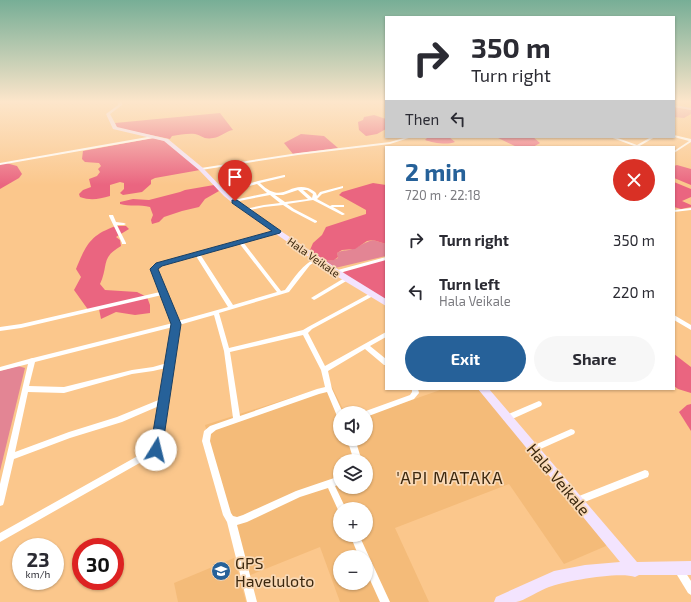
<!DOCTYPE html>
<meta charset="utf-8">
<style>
:root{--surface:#fff;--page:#f7f7f7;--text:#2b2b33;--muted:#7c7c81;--accent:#266199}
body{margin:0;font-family:"Exo 2",sans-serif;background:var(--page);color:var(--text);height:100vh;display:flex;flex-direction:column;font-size:15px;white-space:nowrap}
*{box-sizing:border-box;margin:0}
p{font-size:13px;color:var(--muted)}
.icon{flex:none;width:22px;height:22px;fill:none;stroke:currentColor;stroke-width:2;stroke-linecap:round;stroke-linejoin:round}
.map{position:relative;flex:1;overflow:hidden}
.panel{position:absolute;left:385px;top:146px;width:290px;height:244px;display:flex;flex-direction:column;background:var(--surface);border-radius:0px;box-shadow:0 1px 3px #0004}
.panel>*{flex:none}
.banner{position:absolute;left:385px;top:16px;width:290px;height:122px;border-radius:0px;box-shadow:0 1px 3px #0004;background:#fff;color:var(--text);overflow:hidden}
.tools{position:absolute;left:333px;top:406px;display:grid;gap:8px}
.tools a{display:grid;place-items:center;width:40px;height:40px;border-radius:50%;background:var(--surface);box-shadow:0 1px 3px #0004;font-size:20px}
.speed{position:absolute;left:12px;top:538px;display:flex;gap:8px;font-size:20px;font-weight:700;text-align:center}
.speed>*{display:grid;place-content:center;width:52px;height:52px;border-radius:50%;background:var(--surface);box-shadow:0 1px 3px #0004;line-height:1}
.speed small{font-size:10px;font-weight:400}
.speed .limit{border:6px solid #d22;background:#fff;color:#111}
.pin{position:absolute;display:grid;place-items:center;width:34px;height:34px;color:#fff;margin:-41px -17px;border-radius:50% 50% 50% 0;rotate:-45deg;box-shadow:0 0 4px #0007}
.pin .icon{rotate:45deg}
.me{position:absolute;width:44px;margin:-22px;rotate:9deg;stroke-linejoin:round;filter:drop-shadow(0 0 3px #0008)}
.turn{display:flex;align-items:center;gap:14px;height:84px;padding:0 20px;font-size:18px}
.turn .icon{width:52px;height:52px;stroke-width:2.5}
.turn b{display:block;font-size:28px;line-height:34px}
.then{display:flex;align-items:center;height:38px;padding:0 20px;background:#0003;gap:8px;font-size:15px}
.round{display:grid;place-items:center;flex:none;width:42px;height:42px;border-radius:21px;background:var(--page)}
.overview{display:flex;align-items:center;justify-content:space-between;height:68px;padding:0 20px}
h1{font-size:24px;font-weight:700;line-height:30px;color:var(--accent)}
.cta{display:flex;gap:8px;margin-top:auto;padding:8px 20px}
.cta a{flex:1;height:46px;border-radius:24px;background:var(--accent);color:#fff;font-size:16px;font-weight:700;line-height:46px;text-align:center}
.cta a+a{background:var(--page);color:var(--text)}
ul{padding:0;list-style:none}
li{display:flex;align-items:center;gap:12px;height:52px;padding:0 20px}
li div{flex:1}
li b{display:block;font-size:15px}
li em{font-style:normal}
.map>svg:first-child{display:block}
.built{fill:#f4bb79;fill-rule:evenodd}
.green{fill:#e38594}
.forest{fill:#ea6580}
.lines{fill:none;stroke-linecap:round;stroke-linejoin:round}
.street{fill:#fff;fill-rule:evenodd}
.secondary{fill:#f3e4fe;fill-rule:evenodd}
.primary{fill:#e6c8fd;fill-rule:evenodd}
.route{fill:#266199;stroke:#193f63}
.labels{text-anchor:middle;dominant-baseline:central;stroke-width:3.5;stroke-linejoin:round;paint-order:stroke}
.far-street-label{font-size:11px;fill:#3c280f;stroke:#f9d9b6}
.near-street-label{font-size:16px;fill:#3c280f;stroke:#f9d9b6}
.near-poi-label{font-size:16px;fill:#3c280f;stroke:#f9d9b6;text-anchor:start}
.near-neighbourhood-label{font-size:17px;letter-spacing:1px;fill:#3c280f;stroke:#f9d9b6}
</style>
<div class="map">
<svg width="691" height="602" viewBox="0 0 691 602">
<rect width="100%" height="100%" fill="#fbc78c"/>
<g class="built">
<path d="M331 385 345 413H340V439H366V416L443 389H478L605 540 606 546 564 564 509 484 395 528 429 602H340L320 547 248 576 234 533 205 425ZM340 461H366V487H340ZM340 509H366V535H340ZM340 557H366V583H340Z"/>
<polygon points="234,558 246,602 178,602 174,583"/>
</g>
<g class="green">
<polygon points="674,107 691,110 691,114 684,118 674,117"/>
<path d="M373 240 386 244V256L335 268 325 261 333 260 338 258 337 253C342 250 344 251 349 250 358 248 364 242 373 240Z"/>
<polygon points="18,366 25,368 0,471 0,371"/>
</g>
<g class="forest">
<path d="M220 113 233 130C226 131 221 137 213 138 204 140 201 135 195 134 188 133 179 135 172 136L170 139 122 129 117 128 115 123Z"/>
<polygon points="374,115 386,119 386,129 377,134 366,136 359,130 358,122 363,120 364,117"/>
<polygon points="301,134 324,136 338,148 293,154 284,143"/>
<path d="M428 137H449L455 142C447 145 433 143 425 140Z"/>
<polygon points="496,137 533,137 540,143 533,147 517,147"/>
<path d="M153 138 165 141 200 170 155 178 151 180V184L142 192 123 195 120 193 124 189V183L120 182 110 185V196C99 199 91 201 80 197L79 194 83 190 91 187 89 179 97 176 100 172 98 169 101 166 99 163 85 162 82 159 83 151Z"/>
<polygon points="6,163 17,166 22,174 19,178 0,189 0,164"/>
<polygon points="677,165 691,169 691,185 674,178 674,166"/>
<polygon points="674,182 691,189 691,197 682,201 691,205 691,207 681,209 674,207"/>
<polygon points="373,183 386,185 386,244 373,240 367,241 355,249 342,250 337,253 338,257 334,260 325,261 310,250 313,243 322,235 326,227 366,214 366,210 339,195 342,192"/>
<path d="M214 185 219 191 205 199 199 207 182 211 164 217 159 222 152 224 151 220 153 215 150 207C140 204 129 207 120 204V202L133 199 149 200 180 192 185 190Z"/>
<path d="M116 226H126L129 229 116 237 120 240 121 246C100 258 109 265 100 284L105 290 137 292 147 297 150 305V313L135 315 116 312 101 319 99 309 89 311 74 290 81 277 76 269C86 245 90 235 116 226Z"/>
<polygon points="386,259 386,300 345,275 343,272 346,270"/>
<polygon points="674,354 691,367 691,393 678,389 674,386"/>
<polygon points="691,404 691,431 679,412 687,405"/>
</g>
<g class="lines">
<g class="street">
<polygon points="674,135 691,139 691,142 674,153 674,151 689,141 674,137"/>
<polygon points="153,136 154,136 154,138 0,165 0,163"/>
<polygon points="407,137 412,137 390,144 298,155 201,170 199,169 201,168 298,153 390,142"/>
<polygon points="610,137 615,137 637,145 651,137 655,137 638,147 633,147 634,146"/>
<path d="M284 175H285V177L260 183C282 205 288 182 308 188 311 189 314 191 316 193L317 196 320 192 343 186V188L322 194 317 199 330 206 332 205H344V207H333L345 214 343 215H342L313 200 287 204 294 209 317 221V222L315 223 292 211 283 205 264 207 246 211H245V209L264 205 280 203 270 195 234 202V200L267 193 257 184 223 193 221 192 258 181ZM298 190 308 199 285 202 275 195H283ZM303 190H307L313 194 312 198Z"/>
<polygon points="691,208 691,210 674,212 674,210"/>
<polygon points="109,215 113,215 116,222 124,223 126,224 124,225 117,225 126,243 126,244 122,244 122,243 109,216"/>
<path d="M277 230H279V232L243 242 281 291 285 290C294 278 303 263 317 258L319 259 310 265 289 292 219 313 229 348 303 330 308 327 371 293 374 295 373 296 312 329 308 333 325 366 386 332V337L370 346 386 359V365H384L365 349 328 371 332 389 343 413H340V417L337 416 327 392 319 394 216 430 211 434 210 441 231 513 233 516 237 517 243 515 296 491 340 476V484L335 486 346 509H340V512H339L328 488 300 497 247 522 237 525 257 602H247L227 522 223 515 202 441 204 431 210 426 233 418 224 351 214 315 179 325 160 450 159 452 0 542V533L152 448 159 406 122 422 70 438 14 459 4 502 3 505 0 506V484L28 364 0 371V367L29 359 32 358H33L173 323 162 295 21 328 0 331V327L21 324 160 292 151 269 153 265 195 253V252H199ZM239 243 277 292 233 305 200 254ZM196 256 228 307 178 321 157 269V267ZM173 327 167 363 153 367 132 370 64 387 29 386 35 362ZM303 335 321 370 325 387 317 389 240 416 230 352ZM166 368 161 399 117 417 69 432 15 452 28 392 64 393 132 374 153 371Z"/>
<polygon points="386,257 386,260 336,274 333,272 334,271"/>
<polygon points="346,277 348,278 349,279 348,280 316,299 314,300 311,298"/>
<polygon points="674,315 691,325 691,330 674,320"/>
<polygon points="412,389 418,389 419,393 414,399 366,417 366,413 363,413 363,412 410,395 412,392"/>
<polygon points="539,401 541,402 542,404 541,406 510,420 507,421 504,420 503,418 504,416"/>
<polygon points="571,429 574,430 575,432 574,434 536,451 533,452 530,451 529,449 530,447"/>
<polygon points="347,439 355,439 362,461 354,461"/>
<polygon points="645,470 648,471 649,474 648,477 577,505 574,504 573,501 574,498"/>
<polygon points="350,535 359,535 390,602 380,602 366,571 366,557 359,557"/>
<polygon points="679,565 682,567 691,581 691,595 688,593 674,570 676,567"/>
</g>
<g class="secondary">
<polygon points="118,101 122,101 122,105 110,114 117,127 168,139 203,168 228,194 239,203 339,270 386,299 386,306 333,274 235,205 224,196 199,170 164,141 113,129 106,114 118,105"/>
<path d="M478 389H489L637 562 691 561V575H639L635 577C621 571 564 581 549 587 540 590 524 601 516 602 509 602 501 602 494 602L496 597 554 571 585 565 620 562Z"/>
</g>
<polygon class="primary" points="674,105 691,108 691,110 674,107"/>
</g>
<linearGradient id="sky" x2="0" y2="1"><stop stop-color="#77ae96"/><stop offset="0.55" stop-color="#fde6cb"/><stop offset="1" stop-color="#fde6cb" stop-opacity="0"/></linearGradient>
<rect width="691" height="185" fill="url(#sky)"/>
<polygon class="route" points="232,200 237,200 281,231 280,233 162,266 158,269 181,324 162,450 160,454 156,456 152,454 150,450 171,324 150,269 156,263 272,231 232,203"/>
<defs>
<symbol id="school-disc" viewBox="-11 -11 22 22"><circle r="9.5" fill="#266199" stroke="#f9d9b6"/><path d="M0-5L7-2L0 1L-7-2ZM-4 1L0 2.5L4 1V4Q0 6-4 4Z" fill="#fff"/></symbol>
</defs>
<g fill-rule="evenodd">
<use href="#school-disc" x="210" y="560" width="22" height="22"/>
</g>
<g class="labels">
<g class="far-street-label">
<text transform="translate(314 257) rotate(35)">Hala Veikale</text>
</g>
<g class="near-street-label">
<text transform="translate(559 479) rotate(50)">Hala Veikale</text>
</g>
<g class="near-poi-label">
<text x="235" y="562">GPS<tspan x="235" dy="18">Haveluloto</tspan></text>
</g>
<g class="near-neighbourhood-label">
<text x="450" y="477">'API MATAKA</text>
</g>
</g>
</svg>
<div class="tools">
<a><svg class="icon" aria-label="sound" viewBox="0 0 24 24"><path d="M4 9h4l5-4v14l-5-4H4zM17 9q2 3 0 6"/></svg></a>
<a><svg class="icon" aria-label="layers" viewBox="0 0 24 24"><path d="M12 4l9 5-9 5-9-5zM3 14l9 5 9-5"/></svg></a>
<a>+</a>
<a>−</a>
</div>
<div class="speed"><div>23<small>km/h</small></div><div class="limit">30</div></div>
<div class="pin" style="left:235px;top:201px;background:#d93025"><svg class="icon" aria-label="arrive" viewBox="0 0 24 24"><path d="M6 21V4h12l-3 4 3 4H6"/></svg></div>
<svg class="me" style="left:156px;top:450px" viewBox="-20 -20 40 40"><circle r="19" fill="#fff"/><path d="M0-13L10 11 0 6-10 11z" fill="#266199"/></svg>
<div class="banner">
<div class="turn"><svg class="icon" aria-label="right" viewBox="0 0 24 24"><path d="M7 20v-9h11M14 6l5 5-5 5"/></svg><div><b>350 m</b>Turn right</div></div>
<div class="then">Then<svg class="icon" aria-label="left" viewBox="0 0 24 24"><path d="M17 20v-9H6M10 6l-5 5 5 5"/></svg></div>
</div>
<section class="panel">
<div class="overview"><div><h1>2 min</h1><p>720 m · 22:18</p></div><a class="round" style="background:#d93025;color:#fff"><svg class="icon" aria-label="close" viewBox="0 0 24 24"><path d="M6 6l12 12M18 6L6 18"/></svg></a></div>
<ul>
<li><svg class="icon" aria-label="right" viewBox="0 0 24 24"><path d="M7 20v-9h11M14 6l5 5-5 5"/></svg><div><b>Turn right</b></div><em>350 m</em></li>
<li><svg class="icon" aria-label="left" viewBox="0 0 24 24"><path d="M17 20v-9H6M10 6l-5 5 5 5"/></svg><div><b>Turn left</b><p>Hala Veikale</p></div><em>220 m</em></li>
</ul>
<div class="cta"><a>Exit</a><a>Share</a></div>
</section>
</div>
